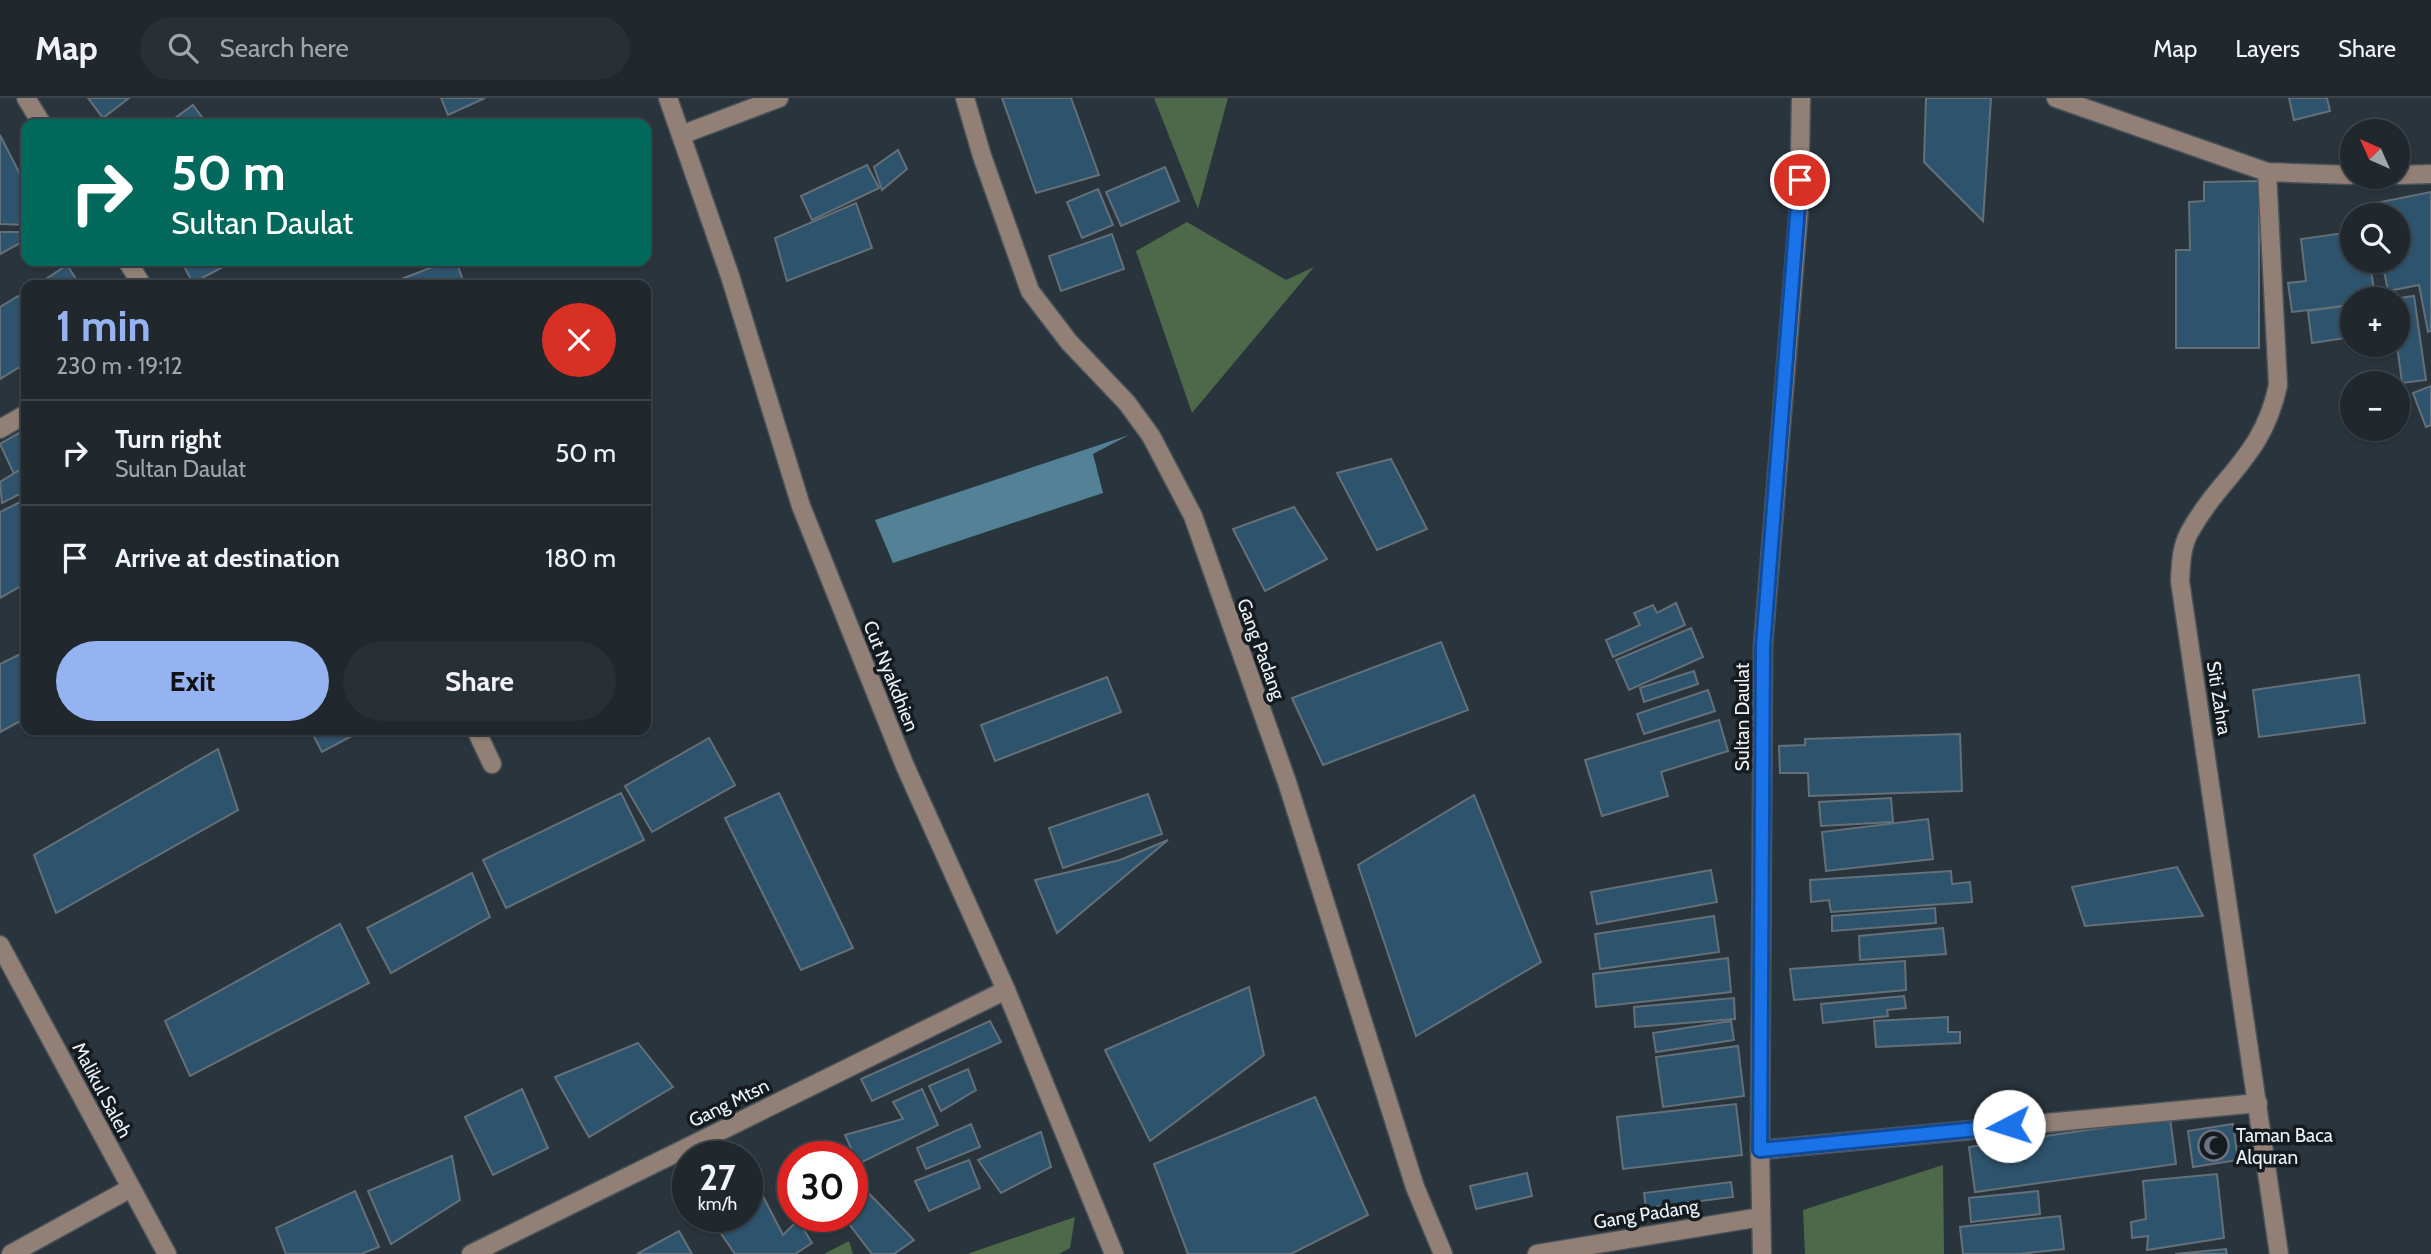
<!DOCTYPE html>
<meta charset="utf-8">
<style>
:root{--surface:#20272d;--page:#282f35;--text:#f1f3f6;--muted:#a2a5aa;--line:#3d4449;--accent:#95b2f1}
body{margin:0;font-family:Cabin,sans-serif;background:var(--page);color:var(--text);height:100vh;display:flex;flex-direction:column;font-size:26px;white-space:nowrap}
*{box-sizing:border-box;margin:0}
p{font-size:23px;color:var(--muted)}
.icon{flex:none;width:38px;height:38px;fill:none;stroke:currentColor;stroke-width:2;stroke-linecap:round;stroke-linejoin:round}
.map{position:relative;flex:1;overflow:hidden}
.details{position:absolute;left:21px;top:182px;width:630px;height:455px;display:flex;flex-direction:column;background:var(--surface);border-radius:14px;box-shadow:0 2px 5px #0004,0 0 0 2px var(--line)}
.details>*{flex:none}
.hud{position:absolute;left:21px;top:21px;width:630px;height:147px;border-radius:14px;box-shadow:0 2px 5px #0004,0 0 0 2px var(--line);background:#00695c;color:#fff;overflow:hidden}
.needle{width:46px;rotate:315deg}
.fabs{position:absolute;left:2340px;top:21px;display:grid;gap:14px}
.fabs a{display:grid;place-items:center;width:70px;height:70px;border-radius:50%;background:var(--surface);box-shadow:0 2px 5px #0004,0 0 0 2px var(--line);font-size:35px}
.speed{position:absolute;left:672px;top:1043px;display:flex;gap:14px;font-size:35px;font-weight:700;text-align:center}
.speed>*{display:grid;place-content:center;width:91px;height:91px;border-radius:50%;background:var(--surface);box-shadow:0 2px 5px #0004,0 0 0 2px var(--line);line-height:1}
.speed small{font-size:18px;font-weight:400}
.speed .limit{border:10px solid #d22;background:#fff;color:#111}
.pin{position:absolute;display:grid;place-items:center;width:60px;height:60px;color:#fff;margin:-30px;border:4px solid #fff;border-radius:50%;box-shadow:0 2px 7px #0007}
.me{position:absolute;width:77px;margin:-38px;rotate:265deg;stroke-linejoin:round;filter:drop-shadow(0 0 5px #0008)}
.turn{display:flex;align-items:center;gap:24px;height:147px;padding:0 35px;font-size:32px}
.turn .icon{width:91px;height:91px;stroke-width:2.5}
.turn b{display:block;font-size:49px;line-height:60px}
.round{display:grid;place-items:center;flex:none;width:74px;height:74px;border-radius:37px;background:var(--page)}
.head{display:flex;align-items:center;justify-content:space-between;height:119px;padding:0 35px}
h1{font-size:42px;font-weight:700;line-height:52px;color:var(--accent)}
.button{display:flex;gap:14px;margin-top:auto;padding:14px 35px}
.button a{flex:1;height:80px;border-radius:42px;background:var(--accent);color:#111;font-size:28px;font-weight:700;line-height:80px;text-align:center}
.button a+a{background:var(--page);color:var(--text)}
ul{padding:0;list-style:none}
li{display:flex;align-items:center;gap:21px;height:105px;padding:0 35px;border-top:2px solid var(--line)}
li div{flex:1}
li b{display:block;font-size:26px}
li em{font-style:normal}
header{display:flex;align-items:center;gap:42px;box-sizing:border-box;height:98px;padding:0 35px;background:var(--surface);border-bottom:2px solid var(--line)}
header strong{font-size:33px}
nav{display:flex;gap:38px;margin-inline-start:auto;font-size:24px}
.search{width:490px;height:63px;background:var(--page);display:flex;align-items:center;gap:18px;box-sizing:border-box;padding:0 24px;border-radius:38px;color:var(--muted);font-size:26px}
.map>svg:first-child{display:block}
.forest{fill:#4e6949}
.water{fill:#538296}
.building{fill:#2e536c;stroke:#647079;stroke-width:2}
.lines{fill:none;stroke-linecap:round;stroke-linejoin:round}
.minor-casing{stroke:#49535a;stroke-width:21}
.minor{stroke:#927f76;stroke-width:18}
.route-casing{stroke:#114b97;stroke-width:18}
.route{stroke:#1a73e8;stroke-width:12}
.labels{text-anchor:middle;dominant-baseline:central;stroke-width:7;stroke-linejoin:round;paint-order:stroke}
.street-label{font-size:19px;fill:#edf4f9;stroke:#161b1f}
.poi-label{font-size:19px;fill:#edf4f9;stroke:#161b1f;text-anchor:start}
</style>
<header>
<strong>Map</strong>
<div class="search"><svg class="icon" aria-label="search" viewBox="0 0 24 24"><circle cx="10" cy="10" r="6"/><path d="M15 15l6 6"/></svg>Search here</div>
<nav><a>Map</a><a>Layers</a><a>Share</a></nav>
</header>
<div class="map">
<svg width="2431" height="1156" viewBox="0 0 2431 1156">
<rect width="100%" height="100%" fill="#2a343c"/>
<g class="forest">
<polygon points="1154,0 1228,0 1198,111"/>
<polygon points="1187,124 1286,182 1314,169 1192,315 1136,153"/>
<polygon points="1943,1067 1944,1156 1805,1156 1803,1112"/>
<polygon points="1075,1119 1070,1150 1059,1156 967,1156"/>
<polygon points="849,1143 853,1156 824,1156"/>
</g>
<polygon class="water" points="1129,337 1093,356 1103,395 893,465 875,422"/>
<g class="building">
<polygon points="88,0 129,0 103,20"/>
<polygon points="441,0 485,0 448,17"/>
<polygon points="1002,0 1071,0 1099,77 1036,95"/>
<polygon points="1926,0 1991,0 1983,123 1924,64"/>
<polygon points="2289,0 2327,0 2330,13 2294,22"/>
<polygon points="193,7 207,26 167,26"/>
<polygon points="0,37 26,88 26,127 0,126"/>
<polygon points="898,52 907,71 882,92 874,69"/>
<polygon points="867,67 879,90 812,122 801,98"/>
<polygon points="1165,69 1179,103 1121,128 1106,94"/>
<polygon points="2259,83 2259,250 2176,250 2176,152 2190,152 2189,104 2204,103 2204,84"/>
<polygon points="1098,91 1113,127 1082,140 1067,104"/>
<polygon points="2431,94 2431,233 2428,234 2419,187 2388,193 2382,163 2398,163 2398,117 2373,117 2371,106"/>
<polygon points="856,105 872,150 787,183 775,140"/>
<polygon points="0,134 26,134 26,142 0,156"/>
<polygon points="2352,134 2352,163 2370,163 2375,201 2352,201 2352,207 2292,214 2288,185 2306,183 2301,141"/>
<polygon points="1112,136 1124,171 1061,193 1049,158"/>
<polygon points="181,163 234,163 193,185"/>
<polygon points="448,163 456,163 464,185 386,187"/>
<polygon points="67,167 80,187 37,187"/>
<polygon points="18,198 26,211 26,265 0,281 0,209"/>
<polygon points="2414,198 2426,282 2402,285 2397,247 2398,201 2393,201"/>
<polygon points="2352,207 2352,239 2312,245 2308,213"/>
<polygon points="2431,288 2431,327 2426,329 2413,295"/>
<polygon points="26,331 26,368 14,376 0,346"/>
<polygon points="1391,361 1427,431 1377,452 1337,375"/>
<polygon points="26,368 26,393 2,405 0,384"/>
<polygon points="26,401 26,485 0,500 0,414"/>
<polygon points="1294,409 1327,461 1265,493 1233,431"/>
<polygon points="1676,505 1685,527 1613,559 1606,542 1640,527 1634,515 1653,507 1657,515"/>
<polygon points="1691,530 1703,559 1629,592 1616,562"/>
<polygon points="1441,544 1468,612 1323,667 1292,600"/>
<polygon points="26,553 26,620 0,634 0,566"/>
<polygon points="1694,573 1698,586 1644,604 1640,590"/>
<polygon points="2359,577 2365,625 2259,639 2253,592"/>
<polygon points="1107,579 1121,614 995,663 981,627"/>
<polygon points="1708,592 1715,613 1644,636 1637,616"/>
<polygon points="1719,622 1728,653 1661,674 1668,698 1602,718 1585,662"/>
<polygon points="314,632 363,632 322,654 311,633"/>
<polygon points="1960,636 1962,693 1809,698 1808,675 1780,675 1779,648 1805,647 1805,641"/>
<polygon points="709,640 735,687 652,734 625,688"/>
<polygon points="218,651 238,712 56,815 34,757"/>
<polygon points="621,695 644,742 506,810 483,762"/>
<polygon points="779,695 853,850 801,872 725,720"/>
<polygon points="1148,696 1162,736 1063,770 1049,730"/>
<polygon points="1474,697 1541,864 1416,938 1358,767"/>
<polygon points="1891,700 1893,724 1821,728 1819,704"/>
<polygon points="1928,721 1933,761 1826,773 1822,734"/>
<polygon points="1168,742 1057,835 1035,782 1120,762"/>
<polygon points="2177,769 2203,818 2085,828 2072,789"/>
<polygon points="1711,772 1717,804 1597,826 1591,794"/>
<polygon points="1951,773 1952,786 1970,784 1972,804 1831,814 1829,802 1811,804 1810,782"/>
<polygon points="472,775 490,819 391,875 367,830"/>
<polygon points="1935,810 1936,825 1832,833 1832,818"/>
<polygon points="1714,818 1719,854 1600,871 1595,836"/>
<polygon points="340,826 369,885 190,978 165,923"/>
<polygon points="1943,830 1946,856 1860,862 1859,838"/>
<polygon points="1728,860 1731,894 1596,909 1593,876"/>
<polygon points="1905,863 1906,892 1794,902 1790,871"/>
<polygon points="1249,889 1264,957 1150,1043 1105,952"/>
<polygon points="1904,898 1906,910 1887,912 1888,918 1823,925 1821,906"/>
<polygon points="1734,900 1735,921 1635,929 1634,909"/>
<polygon points="1948,919 1948,934 1960,934 1960,945 1876,949 1874,923"/>
<polygon points="990,923 1001,944 872,1003 861,981"/>
<polygon points="1731,923 1734,942 1656,954 1653,935"/>
<polygon points="638,945 673,989 589,1039 555,979"/>
<polygon points="1738,948 1744,998 1663,1009 1656,959"/>
<polygon points="968,971 976,992 941,1013 929,988"/>
<polygon points="522,991 548,1050 493,1077 465,1019"/>
<polygon points="922,991 938,1027 858,1066 845,1037 903,1021 893,1004"/>
<polygon points="1315,999 1368,1117 1291,1156 1188,1156 1154,1066"/>
<polygon points="1736,1006 1742,1057 1623,1071 1617,1019"/>
<polygon points="2170,1020 2176,1066 1975,1094 1969,1049"/>
<polygon points="971,1026 980,1049 926,1071 917,1050"/>
<polygon points="2233,1026 2238,1062 2193,1069 2188,1033"/>
<polygon points="1041,1034 1051,1069 1001,1095 978,1062"/>
<polygon points="452,1058 460,1102 391,1146 368,1093"/>
<polygon points="969,1062 980,1090 929,1113 915,1083"/>
<polygon points="688,1067 688,1085 679,1072"/>
<polygon points="1527,1075 1532,1098 1476,1111 1470,1088"/>
<polygon points="2217,1076 2224,1140 2147,1152 2148,1138 2132,1140 2131,1124 2146,1121 2143,1083"/>
<polygon points="755,1083 783,1137 798,1122 812,1145 795,1156 735,1156 709,1118 747,1118 747,1086"/>
<polygon points="857,1083 914,1142 894,1156 872,1156 843,1118 852,1118 852,1088"/>
<polygon points="1731,1084 1733,1099 1646,1110 1644,1095"/>
<polygon points="355,1093 379,1149 361,1156 286,1156 276,1130"/>
<polygon points="2038,1093 2040,1116 1971,1124 1969,1100"/>
<polygon points="2060,1118 2064,1151 2019,1156 1963,1156 1960,1129"/>
<polygon points="679,1133 692,1156 637,1156"/>
<polygon points="2226,1151 2227,1156 2175,1156"/>
</g>
<g class="lines">
<defs>
<g id="minor">
<polyline points="26,0 42,26"/>
<polyline points="668,0 730,178 801,408 905,668 1006,892 1114,1156"/>
<polyline points="965,0 982,58 1030,193 1069,244 1127,305 1151,338 1193,418 1287,684 1415,1089 1443,1156"/>
<polyline points="2056,0 2267,74 2352,77"/>
<polyline points="681,37 779,0"/>
<path d="M2267 74 2278 287C2263 359 2221 377 2189 435 2181 450 2181 467 2180 483L2279 1156"/>
<polyline points="2398,77 2431,76"/>
<polyline points="127,163 142,187"/>
<polyline points="0,331 26,316"/>
<polyline points="476,632 492,666"/>
<polyline points="0,847 167,1156"/>
<polyline points="1760,1052 2258,1005"/>
<polyline points="11,1156 131,1090"/>
<polyline points="471,1156 1006,892"/>
<polyline points="1537,1156 1761,1119"/>
<polyline points="1762,1156 1760,1052 1763,548 1799,109 1801,0"/>
</g>
</defs>
<use href="#minor" class="minor-casing"/>
<use href="#minor" class="minor"/>
</g>
<g class="lines">
<defs>
<polyline id="route" points="1800,82 1763,548 1760,1052 2009,1028"/>
</defs>
<use href="#route" class="route-casing"/>
<use href="#route" class="route"/>
</g>
<defs>
<symbol id="mosque-ring" viewBox="-11 -11 22 22"><circle r="9.5" fill="#161b1f" stroke="#6b7280" stroke-width="1.5"/><path d="M3.5-4.9A6 6 0 1 0 3.5 4.9A5 5 0 1 1 3.5-4.9Z" fill="#6b7280"/></symbol>
</defs>
<g fill-rule="evenodd">
<use href="#mosque-ring" x="2196" y="1030" width="35" height="35"/>
</g>
<g class="labels">
<g class="street-label">
<text transform="translate(1261 551) rotate(70)">Gang Padang</text>
<text transform="translate(891 578) rotate(68)">Cut Nyakdhien</text>
<text transform="translate(2219 600) rotate(81)">Siti Zahra</text>
<text transform="translate(1742 619) rotate(-90)">Sultan Daulat</text>
<text transform="translate(102 992) rotate(62)">Malikul Saleh</text>
<text transform="translate(729 1005) rotate(-26)">Gang Mtsn</text>
<text transform="translate(1646 1116) rotate(-9)">Gang Padang</text>
</g>
<g class="poi-label">
<text x="2236" y="1037">Taman Baca<tspan x="2236" dy="22">Alquran</tspan></text>
</g>
</g>
</svg>
<div class="fabs">
<a><svg class="needle" viewBox="-14 -14 28 28"><path d="M0-13l5 13h-10z" fill="#e53935"/><path d="M0 13l5-13h-10z" fill="#a2a5aa"/></svg></a>
<a><svg class="icon" aria-label="search" viewBox="0 0 24 24"><circle cx="10" cy="10" r="6"/><path d="M15 15l6 6"/></svg></a>
<a>+</a>
<a>−</a>
</div>
<div class="speed"><div>27<small>km/h</small></div><div class="limit">30</div></div>
<div class="pin" style="left:1800px;top:82px;background:#d93025"><svg class="icon" aria-label="arrive" viewBox="0 0 24 24"><path d="M6 21V4h12l-3 4 3 4H6"/></svg></div>
<svg class="me" style="left:2009px;top:1028px" viewBox="-20 -20 40 40"><circle r="19" fill="#fff"/><path d="M0-13L10 11 0 6-10 11z" fill="#1a73e8"/></svg>
<div class="hud">
<div class="turn"><svg class="icon" aria-label="right" viewBox="0 0 24 24"><path d="M7 20v-9h11M14 6l5 5-5 5"/></svg><div><b>50 m</b>Sultan Daulat</div></div>
</div>
<section class="details">
<div class="head"><div><h1>1 min</h1><p>230 m · 19:12</p></div><a class="round" style="background:#d93025;color:#fff"><svg class="icon" aria-label="close" viewBox="0 0 24 24"><path d="M6 6l12 12M18 6L6 18"/></svg></a></div>
<ul>
<li><svg class="icon" aria-label="right" viewBox="0 0 24 24"><path d="M7 20v-9h11M14 6l5 5-5 5"/></svg><div><b>Turn right</b><p>Sultan Daulat</p></div><em>50 m</em></li>
<li><svg class="icon" aria-label="arrive" viewBox="0 0 24 24"><path d="M6 21V4h12l-3 4 3 4H6"/></svg><div><b>Arrive at destination</b></div><em>180 m</em></li>
</ul>
<div class="button"><a>Exit</a><a>Share</a></div>
</section>
</div>
